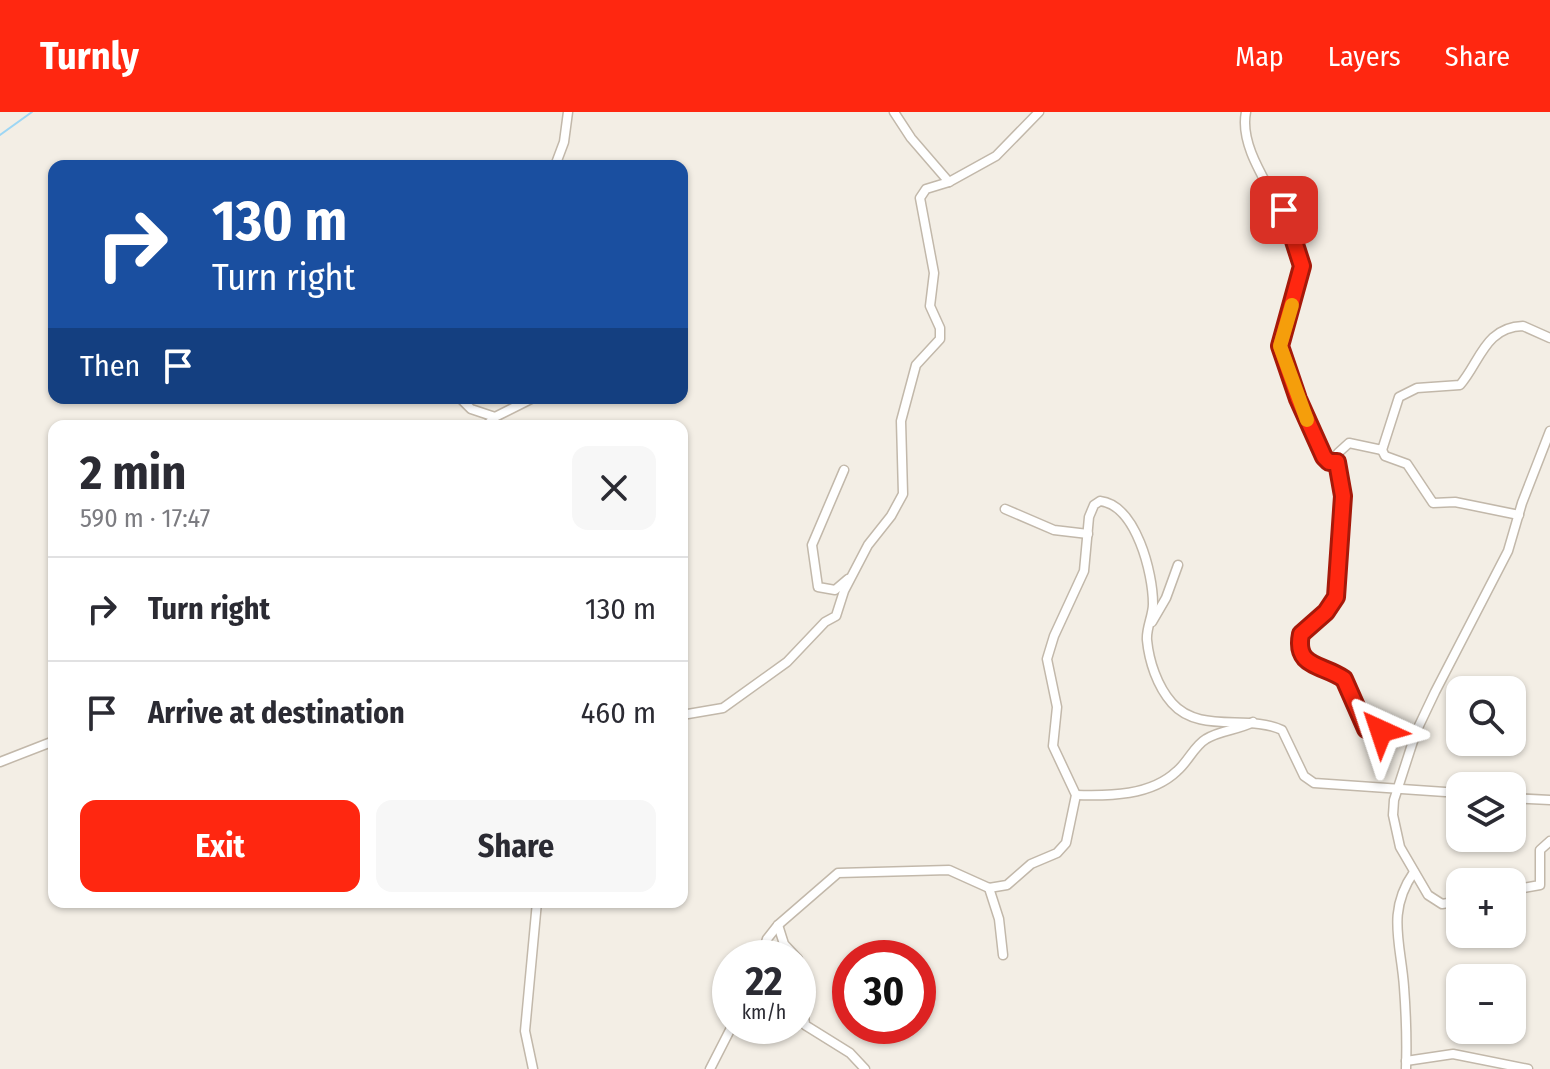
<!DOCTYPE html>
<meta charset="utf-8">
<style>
:root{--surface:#fff;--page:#f7f7f7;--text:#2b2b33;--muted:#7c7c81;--line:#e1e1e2;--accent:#ff2710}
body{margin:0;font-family:"Fira Sans Condensed",sans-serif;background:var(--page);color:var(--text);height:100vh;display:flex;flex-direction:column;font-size:30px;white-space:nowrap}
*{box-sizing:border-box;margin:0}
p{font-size:26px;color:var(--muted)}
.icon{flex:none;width:44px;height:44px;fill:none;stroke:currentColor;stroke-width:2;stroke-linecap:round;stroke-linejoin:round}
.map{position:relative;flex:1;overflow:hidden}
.side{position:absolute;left:48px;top:308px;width:640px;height:488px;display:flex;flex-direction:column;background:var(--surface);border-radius:16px;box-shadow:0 2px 6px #0004}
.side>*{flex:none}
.top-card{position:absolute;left:48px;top:48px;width:640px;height:244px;border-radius:16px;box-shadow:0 2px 6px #0004;background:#1a4fa0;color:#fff;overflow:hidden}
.tools{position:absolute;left:1446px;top:564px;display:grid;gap:16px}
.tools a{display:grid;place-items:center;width:80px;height:80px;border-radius:16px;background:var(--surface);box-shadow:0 2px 6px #0004;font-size:40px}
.speed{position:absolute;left:712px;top:828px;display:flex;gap:16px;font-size:40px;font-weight:700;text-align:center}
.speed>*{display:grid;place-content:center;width:104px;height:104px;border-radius:50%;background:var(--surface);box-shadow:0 2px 6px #0004;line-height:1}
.speed small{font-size:20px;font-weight:400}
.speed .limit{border:12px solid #d22;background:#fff;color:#111}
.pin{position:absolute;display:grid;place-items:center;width:68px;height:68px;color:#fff;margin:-34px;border-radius:16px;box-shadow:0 4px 12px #0006}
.me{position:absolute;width:88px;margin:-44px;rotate:318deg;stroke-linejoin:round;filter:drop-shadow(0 0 6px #0008)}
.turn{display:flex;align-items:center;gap:28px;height:168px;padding:0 32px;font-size:36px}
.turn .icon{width:104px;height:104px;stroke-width:2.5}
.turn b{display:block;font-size:56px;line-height:68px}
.then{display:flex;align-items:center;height:76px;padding:0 32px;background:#0003;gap:16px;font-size:30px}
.round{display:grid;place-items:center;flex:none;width:84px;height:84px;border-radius:16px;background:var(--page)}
.headline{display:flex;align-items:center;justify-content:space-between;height:136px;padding:0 32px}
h1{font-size:48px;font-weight:700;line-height:60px}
.action{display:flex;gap:16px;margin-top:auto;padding:16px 32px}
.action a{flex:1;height:92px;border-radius:16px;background:var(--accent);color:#fff;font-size:32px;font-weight:700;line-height:92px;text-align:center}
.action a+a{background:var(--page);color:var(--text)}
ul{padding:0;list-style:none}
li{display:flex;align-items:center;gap:24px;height:104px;padding:0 32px;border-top:2px solid var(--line)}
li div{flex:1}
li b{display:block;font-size:30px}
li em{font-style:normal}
header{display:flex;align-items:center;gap:48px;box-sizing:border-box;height:112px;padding:0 40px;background:var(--accent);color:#fff}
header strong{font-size:38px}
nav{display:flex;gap:44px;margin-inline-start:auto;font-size:28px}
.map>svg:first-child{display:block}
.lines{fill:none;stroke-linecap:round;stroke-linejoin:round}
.stream{stroke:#9dd6f4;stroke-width:2}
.minor-casing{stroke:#c2b8aa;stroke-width:11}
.minor{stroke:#fff;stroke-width:8}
.route-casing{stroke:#a6190a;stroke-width:20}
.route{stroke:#ff2710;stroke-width:14}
.slow{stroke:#f59e0b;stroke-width:14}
</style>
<header>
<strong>Turnly</strong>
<nav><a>Map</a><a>Layers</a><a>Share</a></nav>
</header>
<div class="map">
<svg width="1550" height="957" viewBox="0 0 1550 957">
<rect width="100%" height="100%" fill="#f3eee5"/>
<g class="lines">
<polyline class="stream" points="0,23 32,0"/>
<defs>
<g id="minor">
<polyline points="894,0 911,26 949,70 996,44 1039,0"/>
<path d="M1246 0C1237 44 1288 94 1300 143 1309 177 1275 212 1283 246L1324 345 1329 350H1337"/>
<polyline points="555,54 564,30 568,0"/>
<polyline points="460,286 471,297 495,305"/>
<polyline points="486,314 495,305 533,286"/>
<polyline points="1382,338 1385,344 1407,352 1433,391 1455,390 1519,403"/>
<polyline points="844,358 812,433 818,475 835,478 848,467"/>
<polyline points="1005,397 1054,418 1088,422"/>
<polyline points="1152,510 1166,486 1178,453"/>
<polyline points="682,603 723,596 787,550 825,510 836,504 844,479 868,433 891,404 903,382 901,309 916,253 940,227 940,216 930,194 934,161 920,86 926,77 949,70"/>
<path d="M1416 620 1369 619 1344 567 1313 555 1300 539 1301 522 1326 500 1336 485 1343 384 1338 341 1349 331 1382 338 1399 285 1417 276 1460 273C1480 250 1485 215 1523 214L1550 226"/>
<polyline points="0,650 54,629"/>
<path d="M1076 683C1109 684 1151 684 1177 659 1188 650 1194 634 1206 627 1220 618 1239 618 1253 610"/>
<polyline points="1512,686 1550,688"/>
<polyline points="989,776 999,807 1003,843"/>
<polyline points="1512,778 1540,773 1540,738 1550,729"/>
<polyline points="1460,789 1442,792 1428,783 1400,735 1393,703 1394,688 1416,620 1435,580 1508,439 1522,391 1550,319"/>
<polyline points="778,813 784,832 797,846"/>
<path d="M761 846 767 827 778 813 838 761 949 758 989 776 1007 773 1031 752 1057 741 1066 731 1076 683 1053 634 1057 595 1047 547 1054 524 1084 459 1089 405 1094 393 1100 389C1136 393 1153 461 1153 492 1153 504 1146 516 1147 528 1149 549 1157 574 1172 591 1199 622 1248 602 1282 618L1304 664 1314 671 1460 681"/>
<polyline points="798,847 805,913 850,941 865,957"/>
<polyline points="1406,949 1453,942 1528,957"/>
<polyline points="533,957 525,919 537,790"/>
<polyline points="710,957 732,914"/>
<path d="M1406 957C1407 930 1406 902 1404 875 1401 831 1386 800 1414 760"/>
</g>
</defs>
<use href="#minor" class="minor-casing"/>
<use href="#minor" class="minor"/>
</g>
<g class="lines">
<defs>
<path id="route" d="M1284 98 1302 154 1280 234 1298 287 1324 345 1329 350H1337L1343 384 1336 485 1326 500 1301 522C1294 556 1323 552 1344 567L1366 617 1381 619"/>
</defs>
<use href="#route" class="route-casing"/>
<use href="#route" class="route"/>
<polyline class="slow" points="1292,193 1280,234 1307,308"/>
</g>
</svg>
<div class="tools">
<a><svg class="icon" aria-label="search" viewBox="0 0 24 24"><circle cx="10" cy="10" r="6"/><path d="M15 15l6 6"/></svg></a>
<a><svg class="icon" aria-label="layers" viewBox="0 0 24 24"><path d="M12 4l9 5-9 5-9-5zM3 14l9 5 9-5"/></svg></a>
<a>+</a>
<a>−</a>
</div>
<div class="speed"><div>22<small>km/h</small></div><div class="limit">30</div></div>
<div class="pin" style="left:1284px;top:98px;background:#d93025"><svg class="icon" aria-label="arrive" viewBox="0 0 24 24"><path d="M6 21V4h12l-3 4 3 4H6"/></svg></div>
<svg class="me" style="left:1381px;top:619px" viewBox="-20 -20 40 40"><path d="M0-17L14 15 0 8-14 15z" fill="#ff2710" stroke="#fff" stroke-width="4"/></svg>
<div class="top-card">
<div class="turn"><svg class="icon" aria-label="right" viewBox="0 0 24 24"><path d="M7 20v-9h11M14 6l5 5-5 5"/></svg><div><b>130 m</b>Turn right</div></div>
<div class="then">Then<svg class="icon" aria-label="arrive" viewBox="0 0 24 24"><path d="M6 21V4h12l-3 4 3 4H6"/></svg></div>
</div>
<section class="side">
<div class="headline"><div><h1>2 min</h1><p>590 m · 17:47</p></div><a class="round"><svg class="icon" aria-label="close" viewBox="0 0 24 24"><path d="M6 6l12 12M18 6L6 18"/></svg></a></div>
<ul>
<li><svg class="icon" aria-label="right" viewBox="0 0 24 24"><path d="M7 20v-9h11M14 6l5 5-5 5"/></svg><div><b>Turn right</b></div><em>130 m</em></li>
<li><svg class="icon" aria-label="arrive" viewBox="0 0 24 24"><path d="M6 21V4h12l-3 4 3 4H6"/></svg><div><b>Arrive at destination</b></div><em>460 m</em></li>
</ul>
<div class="action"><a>Exit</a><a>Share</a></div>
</section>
</div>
